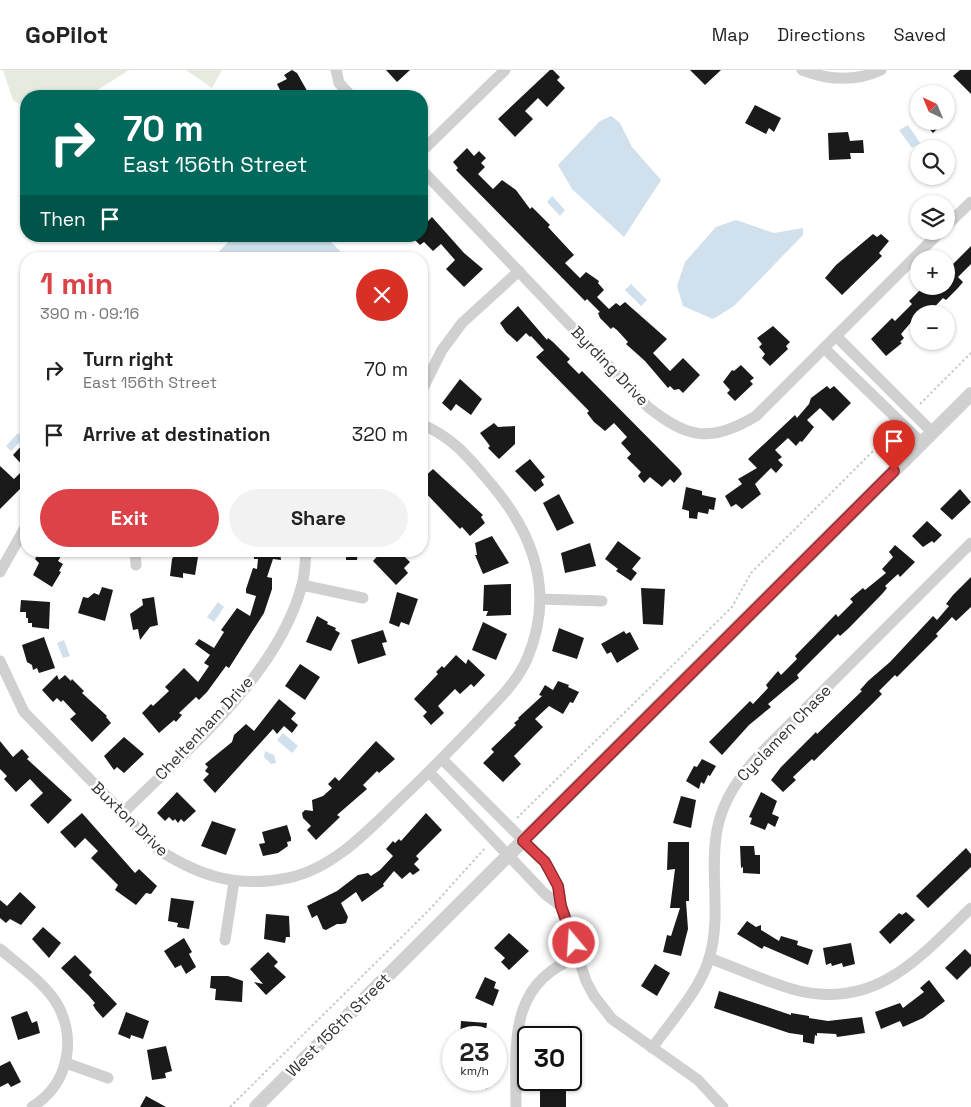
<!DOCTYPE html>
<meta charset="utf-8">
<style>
:root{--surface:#fff;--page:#f2f2f2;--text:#222;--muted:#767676;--line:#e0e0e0;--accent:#dc4247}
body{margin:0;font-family:"Space Grotesk",sans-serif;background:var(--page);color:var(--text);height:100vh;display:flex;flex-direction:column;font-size:19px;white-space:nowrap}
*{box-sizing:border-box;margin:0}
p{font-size:16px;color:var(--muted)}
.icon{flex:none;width:28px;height:28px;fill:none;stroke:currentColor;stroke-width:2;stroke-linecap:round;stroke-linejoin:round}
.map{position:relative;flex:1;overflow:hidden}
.side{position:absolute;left:20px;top:182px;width:408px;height:305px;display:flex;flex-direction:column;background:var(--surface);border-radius:20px;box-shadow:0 1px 4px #0004}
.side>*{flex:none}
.guide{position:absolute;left:20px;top:20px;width:408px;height:152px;border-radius:20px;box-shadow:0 1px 4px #0004;background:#00695c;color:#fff;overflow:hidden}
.needle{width:32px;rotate:316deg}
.buttons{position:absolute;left:910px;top:15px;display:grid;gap:10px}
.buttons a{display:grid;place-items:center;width:45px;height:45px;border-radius:50%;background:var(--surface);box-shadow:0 1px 4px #0004;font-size:25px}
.speed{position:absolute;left:442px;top:956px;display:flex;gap:10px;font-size:25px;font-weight:700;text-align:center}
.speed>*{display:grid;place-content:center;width:65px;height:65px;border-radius:50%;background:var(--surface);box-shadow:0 1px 4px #0004;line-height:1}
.speed small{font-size:12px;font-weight:400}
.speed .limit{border:2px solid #111;border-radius:8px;background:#fff;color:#111}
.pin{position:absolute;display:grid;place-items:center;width:42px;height:42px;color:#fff;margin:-51px -21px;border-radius:50% 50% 50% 0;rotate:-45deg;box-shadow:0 0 5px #0007}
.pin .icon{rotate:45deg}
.me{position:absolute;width:55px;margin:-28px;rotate:342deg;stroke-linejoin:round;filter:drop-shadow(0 0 4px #0008)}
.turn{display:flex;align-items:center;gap:18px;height:105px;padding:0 20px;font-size:22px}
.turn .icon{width:65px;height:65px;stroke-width:2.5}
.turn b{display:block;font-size:35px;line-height:42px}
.then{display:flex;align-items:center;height:48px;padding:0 20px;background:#0003;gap:10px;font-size:19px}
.round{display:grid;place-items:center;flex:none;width:52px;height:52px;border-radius:26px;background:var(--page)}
.headline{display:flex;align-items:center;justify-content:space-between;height:85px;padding:0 20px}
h1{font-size:30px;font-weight:600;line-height:38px;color:var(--accent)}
.action{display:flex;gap:10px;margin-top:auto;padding:10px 20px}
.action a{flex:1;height:58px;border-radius:30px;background:var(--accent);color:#fff;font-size:20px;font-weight:600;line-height:58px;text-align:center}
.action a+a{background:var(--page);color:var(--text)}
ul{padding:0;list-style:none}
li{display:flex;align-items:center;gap:15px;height:65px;padding:0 20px}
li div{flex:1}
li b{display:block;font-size:19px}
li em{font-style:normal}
header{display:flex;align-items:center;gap:30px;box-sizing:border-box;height:70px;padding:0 25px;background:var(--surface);border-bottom:1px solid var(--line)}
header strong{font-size:24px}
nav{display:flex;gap:28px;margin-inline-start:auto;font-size:18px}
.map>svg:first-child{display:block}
.green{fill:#e5ebdf}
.water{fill:#d0e0ec}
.building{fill:#1a1a1a}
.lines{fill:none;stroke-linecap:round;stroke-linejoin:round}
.path{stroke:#cacaca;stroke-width:2;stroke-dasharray:2.5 2.5;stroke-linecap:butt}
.minor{stroke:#d0d0d0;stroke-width:11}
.tertiary{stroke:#d0d0d0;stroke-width:14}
.route-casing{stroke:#8f2b2e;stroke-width:12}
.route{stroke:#dc4247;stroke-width:9}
.labels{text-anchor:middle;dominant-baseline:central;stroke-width:5;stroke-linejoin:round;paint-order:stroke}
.street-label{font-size:16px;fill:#333;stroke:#fff}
</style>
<header>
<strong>GoPilot</strong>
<nav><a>Map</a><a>Directions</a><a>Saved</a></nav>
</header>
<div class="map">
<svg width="971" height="1037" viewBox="0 0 971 1037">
<rect width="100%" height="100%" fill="#fff"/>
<g class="green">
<polygon points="3,0 129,0 88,26 26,26 26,38 13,30"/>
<polygon points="186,0 222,0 212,18"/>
</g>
<g class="water">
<polygon points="611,46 620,53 632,77 661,110 624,167 572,119 558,95 600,51"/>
<polygon points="908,55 920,73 912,78 899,60"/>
<polygon points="552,126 565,140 560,146 547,132"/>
<polygon points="736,150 774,163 803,158 803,165 734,236 713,249 683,236 677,216 685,192 716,157"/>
<polygon points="234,166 325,166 348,189 212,189"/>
<polygon points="631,214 647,230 641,236 625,220"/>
<polygon points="18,363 23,369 11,381 6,376"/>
<polygon points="218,532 224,537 214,552 207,547"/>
<polygon points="64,570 70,586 63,588 57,573"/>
<polygon points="283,663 298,676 292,683 277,670"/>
<polygon points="265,681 274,685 276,693 271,694 264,687"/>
</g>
<g class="building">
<polygon points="292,0 297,3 310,26 283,26 277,14 287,9 284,5"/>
<polygon points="386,0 410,0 397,12"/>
<polygon points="550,0 553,0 560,7 557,10 565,18 547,37 538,28 525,41 533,49 515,67 498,49"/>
<polygon points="690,0 721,0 705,15"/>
<polygon points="960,0 971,0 971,24 953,6"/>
<polygon points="755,35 781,48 774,62 769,58 766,64 745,53"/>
<polygon points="923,51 945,51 933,63"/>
<polygon points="848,62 850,71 863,70 864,83 850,83 851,89 829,90 828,63"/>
<polygon points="467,78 474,86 479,81 486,88 481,93 485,97 478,104 493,119 502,110 516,120 530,139 532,137 550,155 548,157 574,185 565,193 580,208 586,202 599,211 598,213 604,220 597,227 609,239 616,233 620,236 625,232 667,269 653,283 670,301 683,288 700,305 683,323 679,319 674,320 670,316 668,318 645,291 626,274 628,272 617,260 613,257 611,259 600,248 598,243 600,242 587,229 585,231 456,100 458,98 453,92"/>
<polygon points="432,147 464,183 483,199 464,217 446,199 455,190 441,174 433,181 424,172 420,175 414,169 421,166 421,158"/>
<polygon points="873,164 877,167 881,164 889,171 879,183 882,186 842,225 825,208 836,195"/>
<polygon points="971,176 971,194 958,207 963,212 958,218 946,230 943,228 928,244 919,244 919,256 913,250 901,264 904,268 900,272 902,273 886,286 871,269 892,248 895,251 912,234 909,231 924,216 946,216 946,197 951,192 953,194"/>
<polygon points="518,236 547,270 548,268 553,272 570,289 567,292 579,304 582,301 680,400 682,404 674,413 670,409 662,417 650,407 644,413 638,406 641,402 627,388 631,384 621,373 627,367 614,353 605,361 594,352 587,343 589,341 536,287 544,280 531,266 530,267 526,263 517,272 506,262 500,253"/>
<polygon points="773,256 790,272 786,276 788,279 770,296 762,288 765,284 759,277 762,274 757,268"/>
<polygon points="741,295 754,308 750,311 753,314 735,331 727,323 730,320 723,312 732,300 734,301"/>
<polygon points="460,309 482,329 471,345 456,334 451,341 442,333"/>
<polygon points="827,316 830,319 834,316 851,333 833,351 820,338 807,350 814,357 802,372 800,371 796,376 788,368 775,380 782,387 778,390 783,395 776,403 771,398 755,414 761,424 742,439 736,434 731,437 725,426 742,414 738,409 757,398 748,389 795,345 797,348 809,334 811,328"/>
<polygon points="494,353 498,357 515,356 515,374 499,389 488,378 490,376 480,363"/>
<polygon points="26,371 26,413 0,439 0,396 14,409 25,398 13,385"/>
<polygon points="530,389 545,407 541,410 544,415 535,422 515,401"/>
<polygon points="433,399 483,445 481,447 485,453 470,466 462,457 460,459 421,418 421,410"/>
<polygon points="686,417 702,421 702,425 716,428 714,440 709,439 708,444 698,442 697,449 689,448 689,441 682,439"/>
<polygon points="960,419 971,432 952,450 940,439"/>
<polygon points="559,424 574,453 557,461 543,433"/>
<polygon points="927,451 942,465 934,473 932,471 923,477 912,466"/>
<polygon points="492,466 509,493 483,504 475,485 477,485 475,473"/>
<polygon points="618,471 641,488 632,499 637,503 631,511 616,501 618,499 605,489"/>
<polygon points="590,473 596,496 565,503 561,483"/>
<polygon points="895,475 915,492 900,507 898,504 885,516 887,518 883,523 849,558 840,566 838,564 797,605 799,608 768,634 771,637 749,655 722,685 709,672 750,631 753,634 768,618 766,615 778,601 781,605 797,589 795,586 836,544 838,547 853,532 850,529 857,523 863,518 865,520 886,503 882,499 893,487 889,482"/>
<polygon points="40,481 49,485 54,481 61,486 58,491 63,494 59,501 61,502 52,517 33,505 39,493 35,489"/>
<polygon points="177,481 199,481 195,505 183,503 183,508 170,506 172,489"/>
<polygon points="254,481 280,481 281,490 273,489 267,507 272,508 272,519 264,543 229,598 226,596 207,622 199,630 196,627 179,643 182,645 176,652 174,650 159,663 142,643 151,634 153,636 169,621 165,617 184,598 198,612 209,596 204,593 210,585 195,574 199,569 214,578 224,562 221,560 237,538 250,546 256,526 246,523 246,519 253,498 257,499 258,489 254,489"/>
<polygon points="346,481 358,481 357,490 346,490"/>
<polygon points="382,481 399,481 410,492 404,498 408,503 396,515 373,491"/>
<polygon points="971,507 971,537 956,551 952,547 936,564 938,566 897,607 895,605 879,621 882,624 869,637 814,691 812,689 793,707 796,710 783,722 771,710 781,697 816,662 817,664 862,621 860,620 868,611 890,592 933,546 937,550 949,536 946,534 953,525"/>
<polygon points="511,514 511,545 486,546 488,541 483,541 484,515"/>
<polygon points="102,517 113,520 105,551 78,543 83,527 88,528 94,523 99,525"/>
<polygon points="641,518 665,519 663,555 643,554"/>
<polygon points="397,522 418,529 409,555 401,552 399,557 389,553"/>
<polygon points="154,527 158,555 150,557 140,570 138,559 133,560 130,544 143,535 142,529"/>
<polygon points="21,530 50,532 49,559 32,557 32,553 28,553 28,548 26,548 26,542 20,542"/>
<polygon points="317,546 328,552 327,554 336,558 335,560 340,563 331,581 306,572"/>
<polygon points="483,552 507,564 496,590 472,580"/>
<polygon points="559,558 584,568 577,589 552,581"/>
<polygon points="383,560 387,572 382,573 386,585 358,594 351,570"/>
<polygon points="624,561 626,564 630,562 639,579 617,593 611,582 607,584 601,574"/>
<polygon points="44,567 55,598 39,603 37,598 33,600 32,595 27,592 22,575"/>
<polygon points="456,585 466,594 468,589 485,605 474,617 471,614 460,624 455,619 438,636 444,643 431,655 423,646 427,642 414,629 438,604 436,602 442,596 444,598"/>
<polygon points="300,594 320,607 305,630 285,616"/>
<polygon points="57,605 59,610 65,605 71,611 72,609 84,621 82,623 107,646 106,647 111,653 92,672 70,649 76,644 63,630 61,632 57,628 53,632 42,620"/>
<polygon points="558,611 569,615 568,617 579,622 573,633 570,632 563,644 549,636 535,649 543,657 514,686 521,694 503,712 483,693 494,682 491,679 516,655 514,653 519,649 518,648 542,626 539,625 545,615 553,620"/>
<polygon points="279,629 296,643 291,649 298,655 292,663 284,656 277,664 273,659 215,723 203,710 209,704 205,701 208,697 205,694 232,672 234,665 246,654 254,661"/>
<polygon points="124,667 144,684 124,703 117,697 114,700 104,686"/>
<polygon points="0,671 13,687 22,679 29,687 27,689 72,730 48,754 30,735 43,723 30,709 16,722 4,709 7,706 0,699"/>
<polygon points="376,671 395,689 379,703 377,701 363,715 367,719 337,745 340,747 316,770 307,760 311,756 303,748 302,743 305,740 313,741 312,730 323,726 332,718 328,714 335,707 339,711"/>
<polygon points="702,689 716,696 710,706 708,705 704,714 701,712 699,719 686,711 694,696 697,697"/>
<polygon points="177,722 196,741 184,752 181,749 178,753 175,749 173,751 169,747 165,751 157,743"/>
<polygon points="761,722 777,731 772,744 779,747 775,757 768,753 765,760 750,754 752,748 749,747"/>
<polygon points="681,726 696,730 691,758 673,753"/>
<polygon points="82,743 135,803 139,799 157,816 151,824 146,823 136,835 115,820 118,815 91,788 98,781 85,768 75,778 60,762"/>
<polygon points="426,743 442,760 416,786 419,789 414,794 420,800 413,805 410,802 402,809 394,801 383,814 384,816 362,832 356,822 341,833 348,847 346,853 342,854 337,854 326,860 323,859 317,845 312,848 307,836 337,821 358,805 368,803 371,806 380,800 393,786 386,779 393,771 395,773 399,769 401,771"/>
<polygon points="212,751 236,759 226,785 201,776"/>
<polygon points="287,755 291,768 291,771 287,772 288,776 278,783 263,786 259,774 265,773 262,762"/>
<polygon points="668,772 689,772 689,831 686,831 688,859 681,886 663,882 667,865 671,866 680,838 670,838 675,799 667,800"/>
<polygon points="740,776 754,776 755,785 760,785 760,804 743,803 743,797 741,798"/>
<polygon points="966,778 971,784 971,797 928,838 916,826"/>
<polygon points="20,822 36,837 21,855 10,849 6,853 0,848 0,830 7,836"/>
<polygon points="171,828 194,831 189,859 177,857 178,853 168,851"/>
<polygon points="906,842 915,850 890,874 879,862 899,843 902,845"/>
<polygon points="266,844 289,846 290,867 286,867 285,873 264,869"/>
<polygon points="747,851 756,857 761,855 761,860 779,871 781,866 798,871 797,875 813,880 808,895 764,876 762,879 737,864"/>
<polygon points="43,857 61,873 49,888 32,869"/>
<polygon points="509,863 529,881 509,900 501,892 505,888 494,878"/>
<polygon points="184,868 192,882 189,884 196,897 186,904 181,895 175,898 164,881"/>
<polygon points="851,873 855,894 843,897 842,893 832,896 831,893 826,895 823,878"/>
<polygon points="965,879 971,885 971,896 957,910 945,898"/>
<polygon points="268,882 278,892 274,896 286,907 266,925 254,912 263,914 250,899"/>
<polygon points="75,885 92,902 89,905 117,934 103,948 96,940 93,935 95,933 89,926 61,898"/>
<polygon points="655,894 670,903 657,926 641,916"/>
<polygon points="211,906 228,906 243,911 242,932 215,930 216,919 210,918"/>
<polygon points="485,907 496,912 494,918 499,920 493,936 475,928"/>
<polygon points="929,910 945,931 923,948 903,957 900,951 881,959 875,942 900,933 903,938 924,922 920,918"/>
<polygon points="719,921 791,945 791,943 809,946 809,948 828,951 862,947 865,963 837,967 836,964 817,963 817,966 815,965 814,974 803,972 803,965 789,963 714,938"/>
<polygon points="27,941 32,953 37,951 40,963 18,970 11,947"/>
<polygon points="126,942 149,951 143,969 131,965 130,969 118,964"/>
<polygon points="461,951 487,953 485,968 460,968"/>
<polygon points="166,976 172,1001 165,1003 166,1008 152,1010 147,980"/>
<polygon points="10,991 21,1012 11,1017 8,1013 0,1017 0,996"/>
<polygon points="470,1010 487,1010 487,1019 470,1018"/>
<rect x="540" y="1019" width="26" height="18"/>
<polygon points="146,1026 166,1037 140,1037"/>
</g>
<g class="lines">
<g class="path">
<polyline points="920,334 971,283"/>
<polyline points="517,748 732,537 751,503 894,360"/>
<polyline points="230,1037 430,839 486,777"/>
</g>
<g class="minor">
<polyline points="336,0 339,13 351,26"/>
<path d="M802 0C828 10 855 12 881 0"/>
<polyline points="421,82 505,0"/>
<path d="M421 99 648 337C688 369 711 373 756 346L941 161"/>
<polyline points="946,156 971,132"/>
<polyline points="836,266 932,362"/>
<polyline points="824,278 922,373"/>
<polyline points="421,322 442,280 462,253 519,201"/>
<polyline points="135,481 136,495"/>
<polyline points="0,502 26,456"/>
<polyline points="302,515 363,528"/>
<polyline points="541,529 602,531"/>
<path d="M0 591 24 642 159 780C201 807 238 818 288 808 337 798 374 754 409 721 434 697 457 673 481 648 498 630 517 612 527 589 555 524 535 466 492 415 469 388 454 368 421 354"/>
<polyline points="442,689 545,792 558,816 561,836 586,911 594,926 612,949 698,1010 723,1037"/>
<polyline points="429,702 545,824 561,836"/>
<path d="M122 744C187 679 277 607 302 515 305 505 305 492 306 481"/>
<polyline points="225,870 234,812"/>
<path d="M0 879C18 894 40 910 54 929 78 965 70 1014 32 1037"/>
<path d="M709 888C739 899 769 913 799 921 877 939 920 887 971 838"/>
<path d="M652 978C672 950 699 921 709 889 722 846 709 802 717 760 723 728 741 705 762 682L971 473"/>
<polyline points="66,993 108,1008"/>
<path d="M516 1037C516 975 507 913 578 887"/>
</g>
<polyline class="tertiary" points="256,1037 971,324"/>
</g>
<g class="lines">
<defs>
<polyline id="route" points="574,873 561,836 558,816 545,792 523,771 894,401"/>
</defs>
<use href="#route" class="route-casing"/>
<use href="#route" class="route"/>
</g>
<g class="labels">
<g class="street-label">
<text transform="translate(610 296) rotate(46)">Byrding Drive</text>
<text transform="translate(204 658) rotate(-47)">Cheltenham Drive</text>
<text transform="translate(784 663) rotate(-46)">Cyclamen Chase</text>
<text transform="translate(130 749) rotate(44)">Buxton Drive</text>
<text transform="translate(338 955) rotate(-45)">West 156th Street</text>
</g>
</g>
</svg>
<div class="buttons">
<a><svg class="needle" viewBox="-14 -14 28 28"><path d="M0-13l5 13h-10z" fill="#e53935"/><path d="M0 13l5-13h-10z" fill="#767676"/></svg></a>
<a><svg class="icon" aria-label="search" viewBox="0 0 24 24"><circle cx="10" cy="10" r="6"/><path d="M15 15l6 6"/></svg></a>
<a><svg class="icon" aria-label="layers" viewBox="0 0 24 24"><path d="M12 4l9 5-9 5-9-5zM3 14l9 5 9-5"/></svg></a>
<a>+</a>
<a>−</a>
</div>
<div class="speed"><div>23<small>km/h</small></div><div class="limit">30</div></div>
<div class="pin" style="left:894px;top:401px;background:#d93025"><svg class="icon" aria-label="arrive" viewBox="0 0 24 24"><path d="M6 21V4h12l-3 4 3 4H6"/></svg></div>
<svg class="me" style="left:574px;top:873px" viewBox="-20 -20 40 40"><circle r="17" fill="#dc4247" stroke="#fff" stroke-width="3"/><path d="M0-11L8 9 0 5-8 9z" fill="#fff"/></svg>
<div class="guide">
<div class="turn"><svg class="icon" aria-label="right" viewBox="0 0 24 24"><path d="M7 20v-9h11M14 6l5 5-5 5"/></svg><div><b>70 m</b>East 156th Street</div></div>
<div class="then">Then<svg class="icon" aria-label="arrive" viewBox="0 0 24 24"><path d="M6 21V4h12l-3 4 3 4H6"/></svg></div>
</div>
<section class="side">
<div class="headline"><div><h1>1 min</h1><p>390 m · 09:16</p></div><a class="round" style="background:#d93025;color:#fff"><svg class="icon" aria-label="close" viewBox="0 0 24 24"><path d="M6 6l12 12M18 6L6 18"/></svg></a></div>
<ul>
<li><svg class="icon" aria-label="right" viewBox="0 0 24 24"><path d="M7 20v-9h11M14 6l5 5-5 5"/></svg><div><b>Turn right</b><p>East 156th Street</p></div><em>70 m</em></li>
<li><svg class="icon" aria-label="arrive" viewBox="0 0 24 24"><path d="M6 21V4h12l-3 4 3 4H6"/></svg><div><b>Arrive at destination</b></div><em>320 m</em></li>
</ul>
<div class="action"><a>Exit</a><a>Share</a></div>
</section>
</div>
